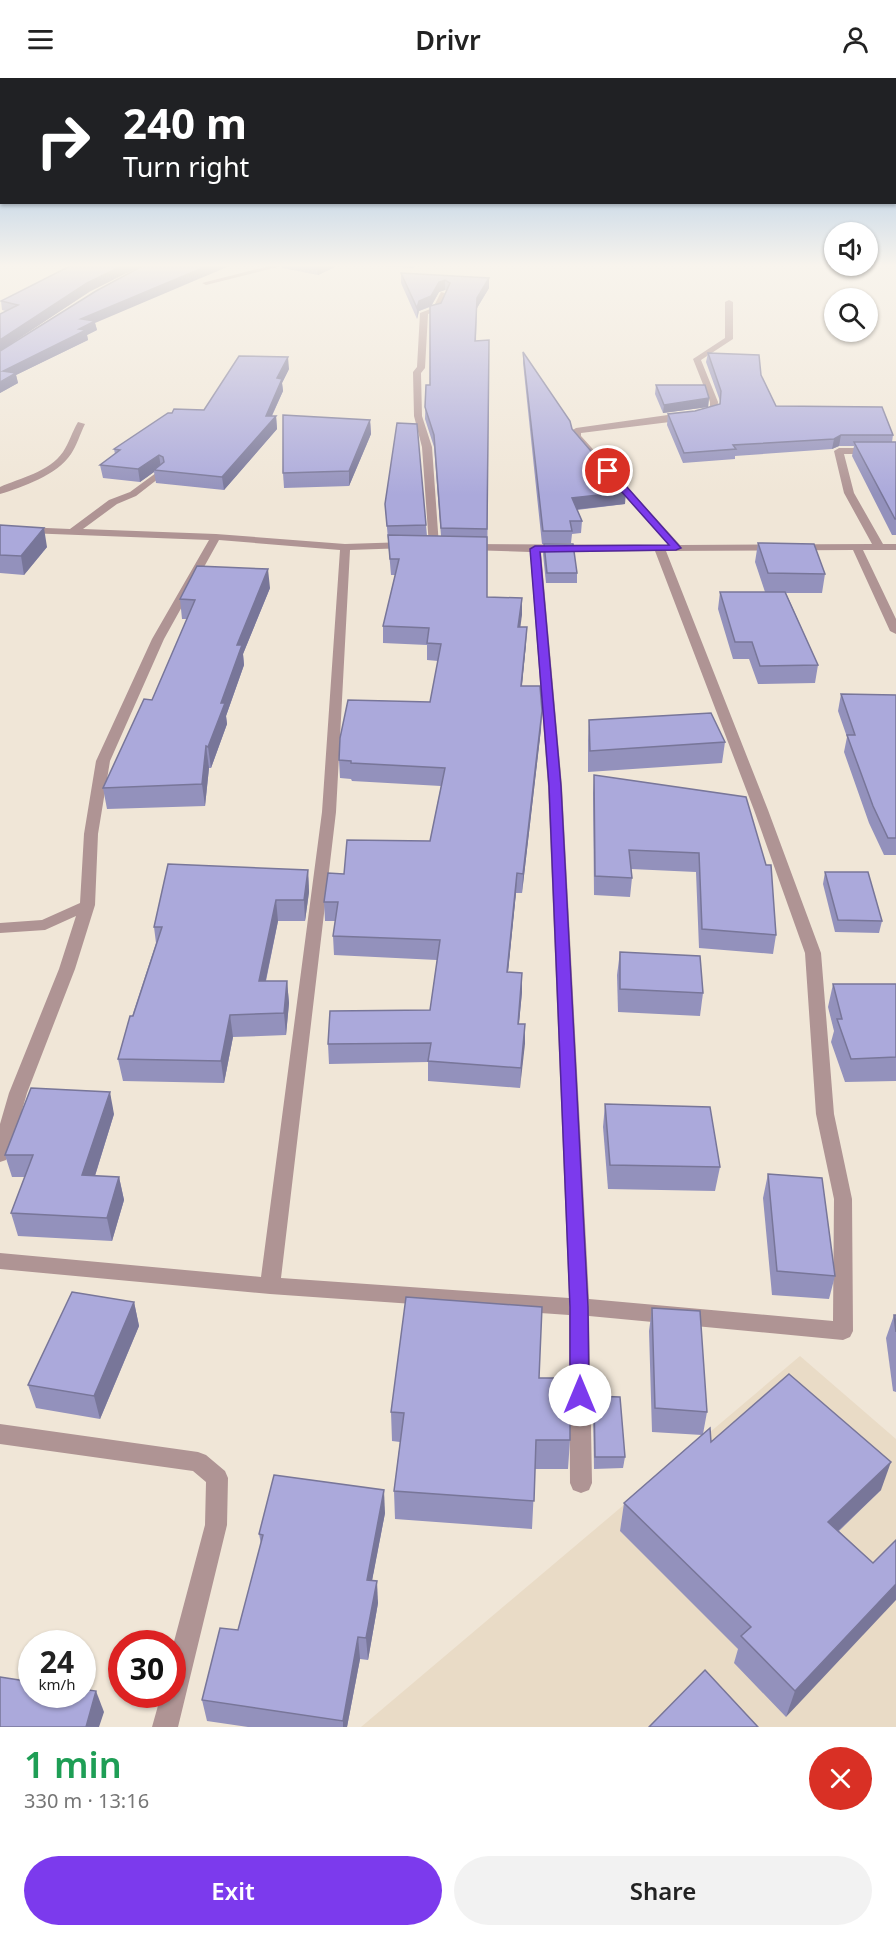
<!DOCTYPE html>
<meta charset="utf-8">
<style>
:root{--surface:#fff;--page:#f2f2f2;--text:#222;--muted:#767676;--accent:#7c3aed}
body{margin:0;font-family:"Noto Sans",sans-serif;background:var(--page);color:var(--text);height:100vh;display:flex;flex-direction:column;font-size:22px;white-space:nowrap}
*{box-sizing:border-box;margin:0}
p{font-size:20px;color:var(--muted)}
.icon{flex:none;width:33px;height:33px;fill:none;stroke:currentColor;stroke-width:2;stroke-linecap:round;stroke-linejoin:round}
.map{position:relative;height:1649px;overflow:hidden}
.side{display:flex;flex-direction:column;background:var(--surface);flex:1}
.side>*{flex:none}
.top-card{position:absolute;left:0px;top:0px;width:897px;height:126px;box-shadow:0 2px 4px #0004;background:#202124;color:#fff;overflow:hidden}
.tools{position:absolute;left:824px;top:144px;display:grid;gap:12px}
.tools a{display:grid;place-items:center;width:54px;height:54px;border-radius:50%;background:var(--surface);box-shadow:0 2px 4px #0004;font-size:30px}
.speed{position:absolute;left:18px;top:1552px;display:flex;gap:12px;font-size:30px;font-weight:700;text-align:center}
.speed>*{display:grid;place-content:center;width:78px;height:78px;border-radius:50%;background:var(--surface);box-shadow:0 2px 4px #0004;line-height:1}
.speed small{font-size:15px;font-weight:400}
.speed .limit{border:9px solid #d22;background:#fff;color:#111}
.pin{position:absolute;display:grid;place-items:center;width:51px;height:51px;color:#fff;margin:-26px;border:3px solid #fff;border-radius:50%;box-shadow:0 2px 6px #0007}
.me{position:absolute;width:66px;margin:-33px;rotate:0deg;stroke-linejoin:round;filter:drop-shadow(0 0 4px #0008)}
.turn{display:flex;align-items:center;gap:21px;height:126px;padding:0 24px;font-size:27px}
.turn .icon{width:78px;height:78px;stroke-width:2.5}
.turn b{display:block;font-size:42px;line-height:51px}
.round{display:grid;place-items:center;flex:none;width:63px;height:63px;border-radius:32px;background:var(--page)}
.overview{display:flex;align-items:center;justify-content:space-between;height:102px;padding:0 24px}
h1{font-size:36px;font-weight:600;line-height:45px;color:#1e9e55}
.button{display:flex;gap:12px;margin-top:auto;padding:12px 24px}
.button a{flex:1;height:69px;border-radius:36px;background:var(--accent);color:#fff;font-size:24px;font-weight:600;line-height:69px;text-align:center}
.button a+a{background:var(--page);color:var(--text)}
header{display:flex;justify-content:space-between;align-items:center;height:78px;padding:0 24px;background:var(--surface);font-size:27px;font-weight:600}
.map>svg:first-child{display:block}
.built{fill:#e9dbc6}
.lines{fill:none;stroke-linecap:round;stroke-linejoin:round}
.street{fill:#af9494;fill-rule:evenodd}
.wall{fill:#9391bc;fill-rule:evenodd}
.shaded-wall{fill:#787699}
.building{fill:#aba9db;stroke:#787699;stroke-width:1.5}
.route{fill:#7c3aed;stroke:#51269a;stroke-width:1.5}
</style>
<header><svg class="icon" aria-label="menu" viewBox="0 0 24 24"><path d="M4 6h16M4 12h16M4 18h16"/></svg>Drivr<svg class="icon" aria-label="person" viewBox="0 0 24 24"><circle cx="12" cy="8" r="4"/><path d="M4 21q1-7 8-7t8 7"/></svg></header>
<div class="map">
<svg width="896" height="1649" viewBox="0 0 896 1649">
<rect width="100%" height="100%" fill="#f0e6d7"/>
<polygon class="built" points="800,1278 896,1361 896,1649 361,1649"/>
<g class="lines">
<g class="street">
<polygon points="277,186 290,186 206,207 202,205"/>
<polygon points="441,214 448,216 440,232 428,236 425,290 421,295 422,338 432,369 439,468 434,471 429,468 422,369 414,338 413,294 417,289 420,235 433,230"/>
<path d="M729 222 733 224V261L701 282 718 324 717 335 694 341 581 355V358L680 467 872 466 844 415 834 373 839 370H896V376H844L854 415 883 466H896V472H863L896 541V556L890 553 853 472 666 473 768 732 821 875 834 1036 852 1121 853 1253 850 1259 843 1262 589 1238 592 1405 589 1412 581 1415 573 1412 570 1405 569 1237 270 1216 0 1191V1175L261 1199 322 734 340 472 219 462 164 561 110 683 98 756 95 827 75 891 27 1015 9 1077 6 1082 0 1084V1046L9 1015 59 891 76 838 45 852 0 855V845L42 842 80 825 84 756 96 683 152 561 209 462 0 454V448L70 451 109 422 130 414 160 392 163 393V397L136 418 117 426 83 451 216 456 345 466 407 464 412 467 407 470 350 472 336 734 281 1200 569 1220 548 708 530 474 467 472 462 469 467 466 669 467 573 361 571 353 576 350 710 331V324L693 281 725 260V224ZM655 473 754 732 805 875 816 1036 834 1121 833 1243 589 1221 562 708 541 474Z"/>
<path d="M78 344 85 346C80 356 77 367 71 376 57 397 23 409 0 416V409C20 400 49 394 63 374 69 365 72 354 78 344Z"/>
<polygon points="0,1346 198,1374 206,1377 225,1393 228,1400 227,1447 178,1649 152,1649 161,1617 172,1617 172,1571 205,1447 206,1404 193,1393 0,1366"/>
</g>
</g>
<g class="wall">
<polygon points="282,186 419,186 414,190 341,186 318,197 282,190"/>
<path d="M401 195 489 200V210L477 230 476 263 489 262 487 519 522 520 520 549 526 566 522 608 541 651 522 815H516L508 894 522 914 519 946H525L520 1010 428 1003V984L329 986 328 966 430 932 437 882 334 877 333 858 335 843H325L324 824 344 796 430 763 441 708 352 703 351 701 340 700 339 682 430 624 438 583 427 582V567L383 565V548L395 497H391L385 426 426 447 427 458H441L434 369 425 341 426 307H430V229L419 233 417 241 401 205ZM445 212 447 213 441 225 432 227 439 214Z"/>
<polygon points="89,214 10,266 95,245 97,252 87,257 88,262 16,297 18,305 0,315 6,233 2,232 1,223"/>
<polygon points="523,274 572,351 625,426 577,432 582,443 581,455 572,456 571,465 542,466 523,285"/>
<polygon points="708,275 761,297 776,328 893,357 892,364 896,364 896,457 892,457 852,378 854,368 839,368 832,371 735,378 735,381 683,385 667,347 668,336 695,333 720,326 720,323 706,284"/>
<polygon points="289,291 282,305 283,313 272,338 276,338 277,351 224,412 156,405 154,394 140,404 103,400 100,387 115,376 114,371 204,332"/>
<polygon points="656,307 709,320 708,329 663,335 655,316"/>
<polygon points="370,342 371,356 349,408 284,410 283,395"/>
<polygon points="0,447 47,469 24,497 0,495"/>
<polygon points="758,465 825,496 822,515 786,515 818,587 815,605 758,606 749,581 733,581 718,531 720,514 765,514 755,484"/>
<polygon points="544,466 577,495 577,505 546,505 543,476"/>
<polygon points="270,510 243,576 244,587 226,638 227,646 211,690 209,690 205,728 107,731 103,710 152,622 187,541 182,541 180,521"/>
<polygon points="841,616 896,617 896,777 884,777 869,745 844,674 847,659 838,633"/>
<polygon points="589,642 725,664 722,685 588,694 588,662"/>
<polygon points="594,697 766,787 776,857 773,876 699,870 696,794 631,791 632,800 630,819 594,817 593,715"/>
<polygon points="308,792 309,814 305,843 278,843 266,903 287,903 289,925 286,957 233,959 224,1005 123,1003 118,981 156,865 154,849"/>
<polygon points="825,794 882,843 879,855 835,854 823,806"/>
<polygon points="620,874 703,915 700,938 618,934 617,897"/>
<polygon points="833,906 896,906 896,1003 845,1004 831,964 834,953 828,929"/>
<polygon points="605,1026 720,1089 715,1113 608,1111 603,1049"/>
<polygon points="114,1036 95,1098 119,1099 124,1122 112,1163 18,1158 11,1135 25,1099 12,1099 5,1077"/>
<polygon points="768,1096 835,1198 829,1221 772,1217 763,1120"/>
<polygon points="134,1224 139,1248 100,1341 36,1330 28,1307"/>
<polygon points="652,1230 707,1334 703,1356 711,1364 881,1412 839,1453 873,1485 786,1639 734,1585 738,1571 620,1453 624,1425 702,1357 652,1354 649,1253"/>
<polygon points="894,1237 896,1237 896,1314 893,1313 886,1260"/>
<polygon points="539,1300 570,1362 568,1391 535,1391 532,1451 395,1441 394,1413 400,1364 392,1363 391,1334"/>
<polygon points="594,1318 625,1379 623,1390 594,1391 593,1330"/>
<polygon points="385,1435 372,1502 378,1525 368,1582 360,1581 347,1649 248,1649 207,1643 202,1622 238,1552 261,1466 259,1456"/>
</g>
<g class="shaded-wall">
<polygon points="126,186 145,186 89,214 0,273 0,262 87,205"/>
<polygon points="212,186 234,186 95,245 97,252 87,257 88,262 16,297 18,305 0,315 0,304 3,293 79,251 81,241"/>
<polygon points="321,186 341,186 318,197 317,188"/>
<polygon points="489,200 489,210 477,230 477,220"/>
<polygon points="445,202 445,212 439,214 431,228 419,233 417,241 417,230 419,223 439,204"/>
<polygon points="288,279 289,291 282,305 283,313 267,348 276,338 277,351 224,412 222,399 266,338 277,300"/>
<polygon points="709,320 708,329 663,335 664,327"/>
<polygon points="370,342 371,356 349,408 349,393"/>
<polygon points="841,357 839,368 832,371 834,361"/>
<polygon points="159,377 161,390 154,392 154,394 140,404 138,391"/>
<polygon points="626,414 625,426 571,432 572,420"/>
<polygon points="44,450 47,469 24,497 21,478"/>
<polygon points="268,491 270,510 243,576 244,587 226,638 227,646 211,690 208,669 221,625 237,567"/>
<polygon points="522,520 522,537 518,566 518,549"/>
<polygon points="527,549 526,566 520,625 521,608"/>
<polygon points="542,633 541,651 522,815 523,796"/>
<polygon points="206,668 209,690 205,728 202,706"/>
<polygon points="308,792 309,814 305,843 304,822"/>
<polygon points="517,795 516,815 506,914 507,894"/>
<polygon points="276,822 278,843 261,925 259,903"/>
<polygon points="522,895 522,914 517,965 518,946"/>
<polygon points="287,903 289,925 286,957 284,935"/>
<polygon points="230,937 233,959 224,1005 221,983"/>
<polygon points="525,946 525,966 520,1010 521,990"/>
<polygon points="110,1014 114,1036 88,1120 82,1097"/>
<polygon points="119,1099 124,1122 112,1163 107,1140"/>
<polygon points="134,1224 139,1248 100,1341 94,1318"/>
<polygon points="891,1384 881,1412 819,1471 828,1444"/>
<polygon points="384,1412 385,1435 368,1524 367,1502"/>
<polygon points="377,1503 378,1525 368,1582 366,1560"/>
<polygon points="896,1506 896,1522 786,1639 795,1613"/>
<polygon points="358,1559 360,1581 347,1649 343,1649 343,1643"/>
<polygon points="96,1613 104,1634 99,1649 86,1649"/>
</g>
<g class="building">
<polygon points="74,186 126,186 87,205 0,262 0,236 18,227 1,223"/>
<polygon points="146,186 212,186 81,241 95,243 79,251 86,252 3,293 16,295 0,304 0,273 96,213"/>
<polygon points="401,195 489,200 477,220 475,263 489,262 487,451 441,450 434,357 425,329 426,307 430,307 430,228 441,225 450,205 445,202 439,204 431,218 419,223 417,230"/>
<polygon points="523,274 570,343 572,351 626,414 572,420 582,443 570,443 572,453 543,453"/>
<polygon points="708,275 759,277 761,297 776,328 882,329 893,357 841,357 834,361 733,367 736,371 684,375 668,336 695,333 720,326 721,313"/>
<polygon points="239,278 288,279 277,300 282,301 266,338 276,338 222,399 154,392 164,384 163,379 159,377 138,391 100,387 120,372 114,371 168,335 172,335 174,331 204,332"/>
<polygon points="656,307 705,307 709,320 664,327"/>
<polygon points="283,337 370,342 349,393 283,395"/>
<polygon points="397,345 417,346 426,447 387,448 385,426"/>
<polygon points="854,364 896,364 896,441 895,441"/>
<polygon points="0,447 44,450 21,478 0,477"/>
<polygon points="388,457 487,459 487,519 522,520 518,549 527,549 521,608 540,608 542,633 523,796 517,795 507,894 522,895 518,946 525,946 521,990 428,983 431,965 328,966 330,933 430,932 440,862 333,858 338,824 324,824 328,795 344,796 347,762 430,763 445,690 351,685 351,683 339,682 340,660 348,622 430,624 441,566 427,565 429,550 383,548 399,481 390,481"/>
<polygon points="758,465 814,466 825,496 768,495"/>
<polygon points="544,466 573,466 577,495 547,495"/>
<polygon points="197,488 268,491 237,567 242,567 221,625 225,625 208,669 206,668 202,706 103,710 144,621 152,622 195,522 180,521"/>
<polygon points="720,514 785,514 818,587 760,588 752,564 735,564"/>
<polygon points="841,616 896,617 896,760 888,760 873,728 847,657 855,657"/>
<polygon points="711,635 725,664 590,673 589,642"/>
<polygon points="594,697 746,719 766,787 771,787 776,857 702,851 699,775 629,772 632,800 595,798"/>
<polygon points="168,786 308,792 304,822 276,822 259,903 287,903 284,935 230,937 221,983 118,981 130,938 133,938 162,849 154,849"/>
<polygon points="825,794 868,794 882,843 838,842"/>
<polygon points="620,874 700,878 703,915 620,911"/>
<polygon points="833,906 896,906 896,979 851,981 837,941 842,941"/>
<polygon points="31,1010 110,1014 82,1097 119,1099 107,1140 11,1135 33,1077 5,1077"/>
<polygon points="605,1026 710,1029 720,1089 610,1087"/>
<polygon points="768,1096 822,1100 835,1198 777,1193"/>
<polygon points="72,1214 134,1224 94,1318 28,1307"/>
<polygon points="406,1219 542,1229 539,1300 570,1300 570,1362 536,1362 534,1423 394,1413 404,1335 391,1334"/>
<polygon points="652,1230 700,1233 707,1334 655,1330"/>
<polygon points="894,1237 896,1237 896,1254"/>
<polygon points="789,1296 891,1384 828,1444 873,1485 896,1462 896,1506 795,1613 741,1558 751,1549 624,1425 710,1350 711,1364"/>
<polygon points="594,1318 620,1319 625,1379 595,1379"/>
<polygon points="274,1397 384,1412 367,1502 377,1503 366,1560 358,1559 343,1643 202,1622 220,1550 238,1552 263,1457 259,1456"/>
<polygon points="705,1592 758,1649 649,1649"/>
<polygon points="0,1599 32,1604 32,1617 82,1617 82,1611 96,1613 86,1649 0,1649"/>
</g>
<linearGradient id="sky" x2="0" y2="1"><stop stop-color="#82b0e0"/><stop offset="0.45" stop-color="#f8f4ed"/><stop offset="1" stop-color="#f8f4ed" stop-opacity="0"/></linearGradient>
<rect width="896" height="417" fill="url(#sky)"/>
<polygon class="route" points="605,391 611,391 681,470 676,472 540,474 561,708 588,1229 589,1317 587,1323 580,1325 573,1323 570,1317 570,1229 549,708 530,471 535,468 669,467 605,395"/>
</svg>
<div class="tools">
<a><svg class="icon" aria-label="sound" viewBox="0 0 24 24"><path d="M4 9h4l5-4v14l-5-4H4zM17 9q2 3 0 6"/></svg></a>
<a><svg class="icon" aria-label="search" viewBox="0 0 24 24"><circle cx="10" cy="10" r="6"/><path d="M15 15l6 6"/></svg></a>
</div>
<div class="speed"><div>24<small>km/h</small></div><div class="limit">30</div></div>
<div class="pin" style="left:608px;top:393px;background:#d93025"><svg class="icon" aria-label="arrive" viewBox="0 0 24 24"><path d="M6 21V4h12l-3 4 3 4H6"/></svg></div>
<svg class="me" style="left:580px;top:1317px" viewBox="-20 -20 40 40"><circle r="19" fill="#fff"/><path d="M0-13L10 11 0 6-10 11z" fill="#7c3aed"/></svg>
<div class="top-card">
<div class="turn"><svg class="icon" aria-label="right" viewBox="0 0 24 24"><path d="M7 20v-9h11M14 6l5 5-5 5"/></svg><div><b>240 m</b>Turn right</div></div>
</div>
</div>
<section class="side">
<div class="overview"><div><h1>1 min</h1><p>330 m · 13:16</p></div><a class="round" style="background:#d93025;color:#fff"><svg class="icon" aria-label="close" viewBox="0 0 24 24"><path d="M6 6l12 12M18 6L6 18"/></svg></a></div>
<div class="button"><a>Exit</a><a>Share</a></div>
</section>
